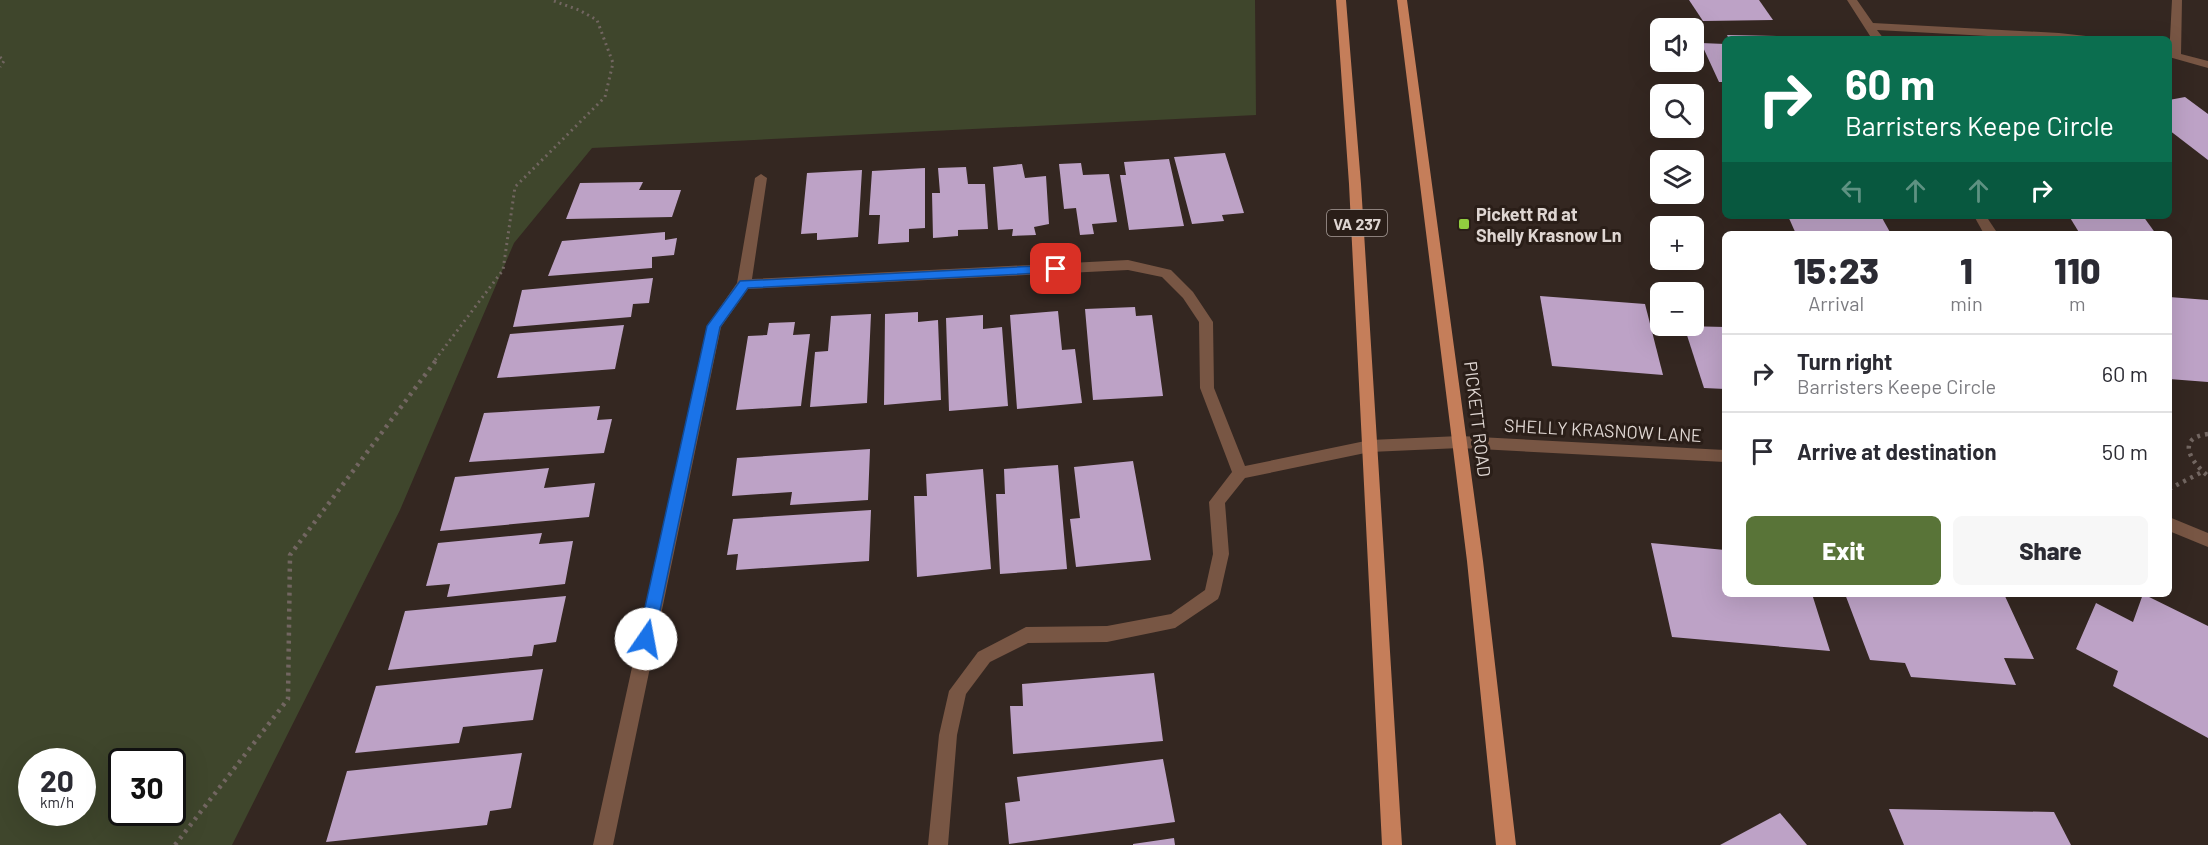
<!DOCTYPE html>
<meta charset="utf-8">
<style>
:root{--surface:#fff;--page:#f7f7f7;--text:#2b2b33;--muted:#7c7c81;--line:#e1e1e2;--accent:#597438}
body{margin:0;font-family:Barlow,sans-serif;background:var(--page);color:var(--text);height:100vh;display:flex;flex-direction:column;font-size:22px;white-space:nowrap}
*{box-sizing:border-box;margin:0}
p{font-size:20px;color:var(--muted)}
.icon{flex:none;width:33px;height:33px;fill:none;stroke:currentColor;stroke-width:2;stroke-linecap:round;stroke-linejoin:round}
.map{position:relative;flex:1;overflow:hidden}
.drawer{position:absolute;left:1722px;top:231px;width:450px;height:366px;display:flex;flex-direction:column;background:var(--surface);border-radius:9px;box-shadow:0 6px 24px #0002}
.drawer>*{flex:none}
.guide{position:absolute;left:1722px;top:36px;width:450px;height:183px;border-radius:9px;box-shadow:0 6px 24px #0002;background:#0b6e4f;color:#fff;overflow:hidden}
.fabs{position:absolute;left:1650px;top:18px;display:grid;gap:12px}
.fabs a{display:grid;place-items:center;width:54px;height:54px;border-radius:9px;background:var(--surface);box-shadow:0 6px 24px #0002;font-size:30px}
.speed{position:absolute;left:18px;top:748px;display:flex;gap:12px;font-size:30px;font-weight:700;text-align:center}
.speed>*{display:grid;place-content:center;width:78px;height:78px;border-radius:50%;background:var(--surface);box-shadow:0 6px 24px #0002;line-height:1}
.speed small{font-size:15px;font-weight:400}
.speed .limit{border:3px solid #111;border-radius:9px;background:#fff;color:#111}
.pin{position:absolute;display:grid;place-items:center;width:51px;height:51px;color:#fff;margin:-26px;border-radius:12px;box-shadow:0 3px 9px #0006}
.me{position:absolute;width:66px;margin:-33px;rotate:12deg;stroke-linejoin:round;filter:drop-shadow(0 0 4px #0008)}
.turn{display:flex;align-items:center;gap:21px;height:126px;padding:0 24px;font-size:27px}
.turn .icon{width:78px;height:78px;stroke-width:2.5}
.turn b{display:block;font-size:42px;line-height:51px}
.lanes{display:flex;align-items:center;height:57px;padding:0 24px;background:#0003;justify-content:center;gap:30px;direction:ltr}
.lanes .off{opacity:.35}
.eta{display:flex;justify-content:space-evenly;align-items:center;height:102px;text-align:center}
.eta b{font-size:36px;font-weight:800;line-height:42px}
.cta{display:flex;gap:12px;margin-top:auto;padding:12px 24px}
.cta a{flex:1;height:69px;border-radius:9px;background:var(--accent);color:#fff;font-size:24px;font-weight:800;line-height:69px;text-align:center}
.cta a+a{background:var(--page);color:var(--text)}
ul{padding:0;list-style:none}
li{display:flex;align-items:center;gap:18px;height:78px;padding:0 24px;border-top:2px solid var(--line)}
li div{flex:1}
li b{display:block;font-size:22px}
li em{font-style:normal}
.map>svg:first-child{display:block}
.green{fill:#3f462c;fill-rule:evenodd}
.building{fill:#bda2c6}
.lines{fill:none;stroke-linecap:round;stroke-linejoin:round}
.path-far1{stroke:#726661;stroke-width:3;stroke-dasharray:2 4;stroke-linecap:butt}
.path{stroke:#726661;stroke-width:4.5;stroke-dasharray:3 5;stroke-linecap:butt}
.street{fill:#785644;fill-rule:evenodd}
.primary{fill:#c57e5a;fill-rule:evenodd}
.route{fill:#1a73e8;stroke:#114b97;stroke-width:1.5}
.poi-dot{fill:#92cd3f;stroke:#2a1e18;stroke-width:2}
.labels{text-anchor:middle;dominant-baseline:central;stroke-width:6;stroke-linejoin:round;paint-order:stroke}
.shield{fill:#2a1e18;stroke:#a99f9a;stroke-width:1.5}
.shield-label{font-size:16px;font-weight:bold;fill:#dfd6d2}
.poi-label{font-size:18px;font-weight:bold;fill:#dfd6d2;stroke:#2a1e18;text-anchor:start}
.street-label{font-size:18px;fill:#dfd6d2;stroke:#2a1e18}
</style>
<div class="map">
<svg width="2208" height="845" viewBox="0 0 2208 845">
<rect width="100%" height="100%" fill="#342721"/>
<path class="green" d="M0 0H1255L1256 115 592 148 514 243 400 510 232 845H0ZM32 762H82V813H32ZM122 762H172V813H122Z"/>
<g class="building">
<polygon points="1689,0 1759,0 1773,20 1703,21"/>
<polygon points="1727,35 1777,36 1779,39 1729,39"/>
<polygon points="1701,43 1725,44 1725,82 1719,82"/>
<polygon points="2185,97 2208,114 2208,160 2169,130 2169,100"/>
<polygon points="1225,153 1244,213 1222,215 1224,221 1192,224 1174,157"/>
<polygon points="1169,159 1184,226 1129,230 1120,175 1126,175 1124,162"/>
<polygon points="1081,163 1083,175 1109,174 1117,222 1092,224 1094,234 1080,235 1076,208 1064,209 1059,164"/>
<polygon points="1022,164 1025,178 1046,176 1049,224 1034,227 1036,235 1012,236 1013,229 998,230 993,167"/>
<polygon points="966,167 968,184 985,184 988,229 958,230 958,236 933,238 932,193 940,193 938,168"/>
<polygon points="925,168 925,228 909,229 909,242 878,244 880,215 869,215 872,171"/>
<polygon points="862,170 858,237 817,240 817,233 801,234 807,173"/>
<polygon points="643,182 639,190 681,190 672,217 566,219 580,183"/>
<polygon points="1788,216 1881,216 1891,234 1796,234"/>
<polygon points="2069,216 2143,216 2156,234 2080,234"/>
<polygon points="665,232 665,240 677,238 674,255 652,257 652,268 548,276 562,241"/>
<polygon points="653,278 649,303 633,304 631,317 513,327 522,290"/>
<polygon points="1540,296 1645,304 1663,375 1552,366"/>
<polygon points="2169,297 2208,300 2208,382 2169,379"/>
<polygon points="1135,307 1136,316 1152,315 1163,396 1093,400 1085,309"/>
<polygon points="1058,311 1062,350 1075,349 1082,403 1017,409 1010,315"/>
<polygon points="918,312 918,322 938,320 941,400 884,405 885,314"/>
<polygon points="871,314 867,403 810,407 815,352 828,351 831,316"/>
<polygon points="983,315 983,329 1002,327 1008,406 949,411 946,318"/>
<polygon points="795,322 793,335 810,334 801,406 736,410 748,336 767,335 769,323"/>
<polygon points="624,325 615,369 497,378 510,334"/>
<polygon points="1684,326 1725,327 1725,389 1704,388"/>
<polygon points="600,406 597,420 612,419 604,453 469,462 484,413"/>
<polygon points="870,449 868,500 790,505 792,492 732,496 737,458"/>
<polygon points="1133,461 1151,560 1076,567 1070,519 1080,518 1074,467"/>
<polygon points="1058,465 1067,569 1000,574 996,494 1005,494 1004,469"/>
<polygon points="549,468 544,488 595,483 589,517 440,531 455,477"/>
<polygon points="983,469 991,569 917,577 914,496 927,496 926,474"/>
<polygon points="871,510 869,561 736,570 738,554 727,555 733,519"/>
<polygon points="542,533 539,544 573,541 565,584 447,597 450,584 426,586 438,543"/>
<polygon points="1651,543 1725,550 1725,594 1812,594 1830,651 1672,637"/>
<polygon points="1845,594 2004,594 2034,659 2004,658 2016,685 1911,677 1905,663 1870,660"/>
<polygon points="2143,594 2208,626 2208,738 2113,686 2118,671 2076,649 2096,603 2133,622"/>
<polygon points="566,596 556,642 534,645 532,656 388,670 405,611"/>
<polygon points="543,669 533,720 463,727 459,743 355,753 376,686"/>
<polygon points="1154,673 1163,741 1013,754 1010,706 1023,706 1022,684"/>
<polygon points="522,753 511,808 490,811 487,825 326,842 347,771"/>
<polygon points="1163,759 1175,822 1009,844 1005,803 1020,801 1017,777"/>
<polygon points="1889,809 2054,812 2071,845 1904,845"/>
<polygon points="1780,813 1807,845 1720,845"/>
<polygon points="1174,838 1175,845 1133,845 1133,844"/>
</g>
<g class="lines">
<g class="path-far1">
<polyline points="0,57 4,61 0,67"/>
<polyline points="435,360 503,270 515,187 605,97 613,63 597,20 579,10 551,0"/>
</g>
<g class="path">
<path d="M2208 434C2175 438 2191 462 2208 476"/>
<polyline points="2169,489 2202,472"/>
<polyline points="175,845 288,699 290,555 437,359"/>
</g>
<g class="street">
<polygon points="1847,0 1857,0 1873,23 2059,33 2086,36 2092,39 2043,39 1877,30 1884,39 1872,39"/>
<polygon points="2172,0 2182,0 2181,54 2208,61 2208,68 2169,57"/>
<polygon points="761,174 767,178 752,279 1128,260 1171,270 1193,292 1213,322 1214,388 1245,466 1370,440 1460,436 1725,450 1725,462 1460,448 1370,452 1245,478 1225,503 1229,554 1220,594 1218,599 1175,628 1107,642 1028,643 990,662 966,694 957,735 948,845 928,845 939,735 949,691 978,652 1026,627 1107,626 1171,614 1205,590 1213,554 1209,502 1232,472 1200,388 1199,322 1183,298 1162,277 1128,270 748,289 721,327 613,845 593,845 707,326 737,283 755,178"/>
<polygon points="1974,216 1986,216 1998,234 1984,234"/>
<polygon points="2169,517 2208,533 2208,547 2169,531"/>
</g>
<g class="primary">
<polygon points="1336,0 1346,0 1361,184 1402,845 1382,845 1349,184"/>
<polygon points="1397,0 1407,0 1483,561 1516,845 1496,845 1467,561"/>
</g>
</g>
<polygon class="route" points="1056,265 1062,269 1060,272 748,288 720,327 654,639 652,644 646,646 641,644 638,639 707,326 740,281"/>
<rect class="poi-dot" x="1458" y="218" width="12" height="12" rx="3"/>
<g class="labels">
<rect class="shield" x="1327" y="210" width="60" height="26" rx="4.5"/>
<g class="shield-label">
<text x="1357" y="223">VA 237</text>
</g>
<g class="poi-label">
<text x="1476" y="214">Pickett Rd at<tspan x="1476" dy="21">Shelly Krasnow Ln</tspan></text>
</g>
<g class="street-label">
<text transform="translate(1478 419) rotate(83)">PICKETT ROAD</text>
<text transform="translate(1603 430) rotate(3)">SHELLY KRASNOW LANE</text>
</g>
</g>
</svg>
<div class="fabs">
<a><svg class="icon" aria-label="sound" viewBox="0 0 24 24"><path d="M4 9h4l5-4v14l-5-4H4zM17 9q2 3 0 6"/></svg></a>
<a><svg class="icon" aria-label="search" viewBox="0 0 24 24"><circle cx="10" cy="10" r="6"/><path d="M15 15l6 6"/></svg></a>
<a><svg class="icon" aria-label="layers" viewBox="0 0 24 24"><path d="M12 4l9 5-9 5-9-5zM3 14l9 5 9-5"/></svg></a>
<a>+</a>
<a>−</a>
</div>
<div class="speed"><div>20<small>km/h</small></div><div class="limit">30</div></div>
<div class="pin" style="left:1056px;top:269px;background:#d93025"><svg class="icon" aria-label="arrive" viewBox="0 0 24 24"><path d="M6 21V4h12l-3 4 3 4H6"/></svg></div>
<svg class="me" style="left:646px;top:639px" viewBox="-20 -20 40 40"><circle r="19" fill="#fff"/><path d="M0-13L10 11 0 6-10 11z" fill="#1a73e8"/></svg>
<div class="guide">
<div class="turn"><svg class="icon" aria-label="right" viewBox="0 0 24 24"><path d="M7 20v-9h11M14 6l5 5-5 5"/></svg><div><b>60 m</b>Barristers Keepe Circle</div></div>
<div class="lanes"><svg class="icon off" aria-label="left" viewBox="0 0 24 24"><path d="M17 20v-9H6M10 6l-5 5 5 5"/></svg><svg class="icon off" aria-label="ahead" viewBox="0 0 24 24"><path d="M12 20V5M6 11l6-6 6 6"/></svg><svg class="icon off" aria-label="ahead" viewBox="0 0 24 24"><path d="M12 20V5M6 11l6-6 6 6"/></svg><svg class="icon" aria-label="right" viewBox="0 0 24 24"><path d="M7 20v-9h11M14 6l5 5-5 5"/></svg></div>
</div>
<section class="drawer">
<div class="eta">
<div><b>15:23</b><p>Arrival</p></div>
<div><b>1</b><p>min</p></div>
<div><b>110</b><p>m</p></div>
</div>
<ul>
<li><svg class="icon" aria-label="right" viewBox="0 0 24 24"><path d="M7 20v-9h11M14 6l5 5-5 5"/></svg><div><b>Turn right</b><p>Barristers Keepe Circle</p></div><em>60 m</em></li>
<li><svg class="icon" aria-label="arrive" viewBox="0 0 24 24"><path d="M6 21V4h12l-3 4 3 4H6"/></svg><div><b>Arrive at destination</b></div><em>50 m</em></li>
</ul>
<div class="cta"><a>Exit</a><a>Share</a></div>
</section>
</div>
